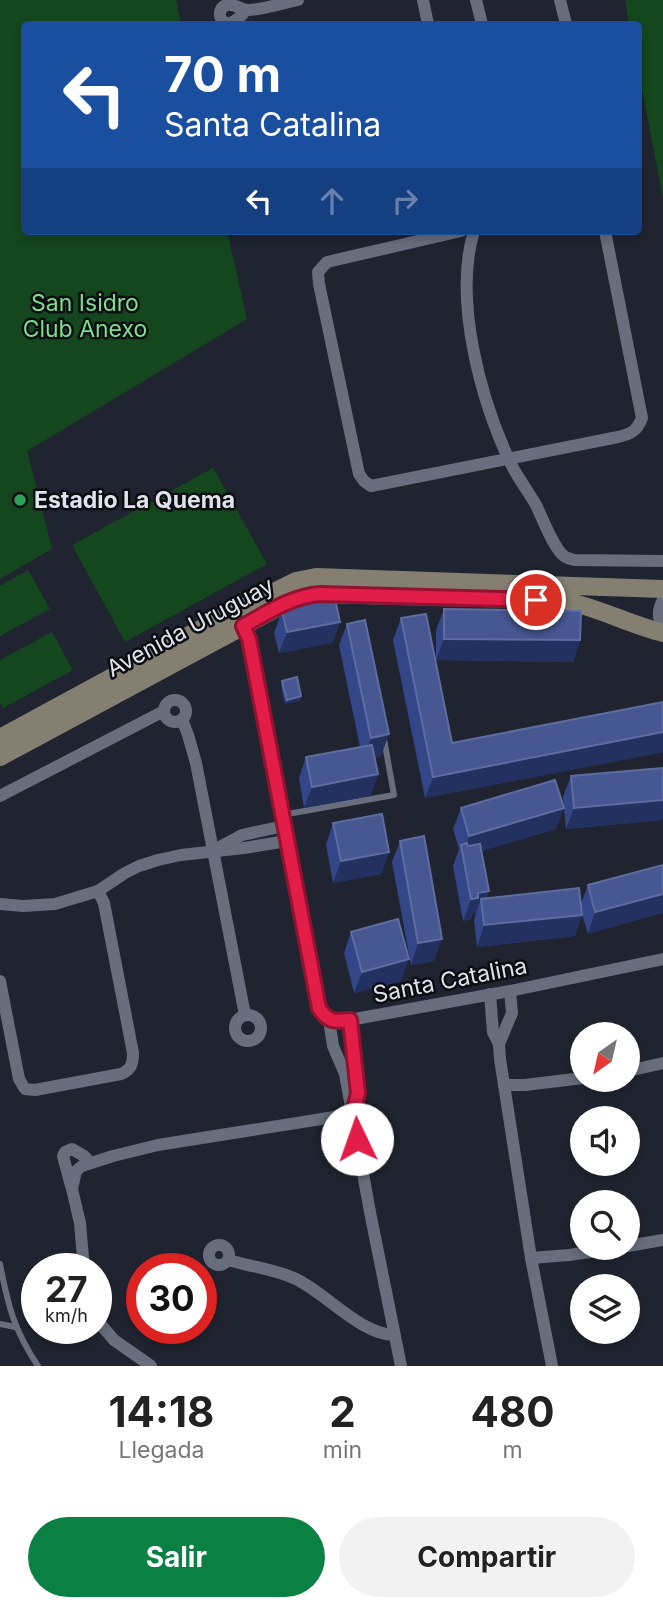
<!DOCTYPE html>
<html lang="es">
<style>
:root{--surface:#fff;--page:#f2f2f2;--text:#222;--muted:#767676;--accent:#0b8043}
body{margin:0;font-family:Inter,sans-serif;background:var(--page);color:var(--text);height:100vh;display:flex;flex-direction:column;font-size:26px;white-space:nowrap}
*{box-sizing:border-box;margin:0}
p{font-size:23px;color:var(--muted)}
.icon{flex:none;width:38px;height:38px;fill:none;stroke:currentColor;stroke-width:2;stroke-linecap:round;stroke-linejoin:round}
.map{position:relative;height:1366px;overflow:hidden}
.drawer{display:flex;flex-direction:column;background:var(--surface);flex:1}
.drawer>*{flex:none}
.guide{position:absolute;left:21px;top:21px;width:621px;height:214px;border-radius:7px;box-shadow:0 4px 10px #0003;background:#1a4fa0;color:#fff;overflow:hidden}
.needle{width:46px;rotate:214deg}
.fabs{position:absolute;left:570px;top:1022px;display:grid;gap:14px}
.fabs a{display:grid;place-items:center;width:70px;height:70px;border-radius:50%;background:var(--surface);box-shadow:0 4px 10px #0003;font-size:35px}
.speed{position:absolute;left:21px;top:1253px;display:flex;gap:14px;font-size:35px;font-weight:700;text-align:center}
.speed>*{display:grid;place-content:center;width:91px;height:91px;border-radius:50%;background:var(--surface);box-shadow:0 4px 10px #0003;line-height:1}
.speed small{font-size:18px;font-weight:400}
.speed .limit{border:10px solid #d22;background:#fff;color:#111}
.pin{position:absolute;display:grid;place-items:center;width:60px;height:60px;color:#fff;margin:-30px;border:4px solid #fff;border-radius:50%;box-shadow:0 2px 7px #0007}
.me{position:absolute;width:77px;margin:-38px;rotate:357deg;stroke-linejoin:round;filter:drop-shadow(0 0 5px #0008)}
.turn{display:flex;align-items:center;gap:24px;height:147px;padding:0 28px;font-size:32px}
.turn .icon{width:91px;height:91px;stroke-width:2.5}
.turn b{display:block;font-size:49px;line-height:60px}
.lanes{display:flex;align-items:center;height:66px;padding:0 28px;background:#0003;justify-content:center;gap:35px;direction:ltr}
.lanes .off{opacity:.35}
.eta{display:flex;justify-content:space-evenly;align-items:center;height:119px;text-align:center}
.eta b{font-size:42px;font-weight:700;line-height:49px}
.button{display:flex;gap:14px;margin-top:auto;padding:14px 28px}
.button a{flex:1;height:80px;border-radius:42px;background:var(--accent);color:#fff;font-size:28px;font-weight:700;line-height:80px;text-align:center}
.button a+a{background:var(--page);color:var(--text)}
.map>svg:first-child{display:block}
.green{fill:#14471d}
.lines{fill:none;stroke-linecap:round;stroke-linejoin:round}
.lane{stroke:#686e7d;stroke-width:6}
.street{stroke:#686e7d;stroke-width:12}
.secondary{stroke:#847f71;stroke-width:18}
.wall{fill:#334688}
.shaded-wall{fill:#233160}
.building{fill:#465792;stroke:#5e6da0;stroke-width:2}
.route-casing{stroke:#92132f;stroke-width:18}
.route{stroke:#e11d48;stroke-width:12}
.leisure-dot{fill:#2e9e5b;stroke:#0b0d13;stroke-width:2.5}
.labels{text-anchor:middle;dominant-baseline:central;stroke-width:5;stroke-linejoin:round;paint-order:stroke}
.park-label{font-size:23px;fill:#7ddf89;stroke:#0b0d13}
.poi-label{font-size:23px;font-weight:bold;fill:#e0e3ec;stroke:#0b0d13;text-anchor:start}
.street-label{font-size:23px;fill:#e0e3ec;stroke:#0b0d13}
</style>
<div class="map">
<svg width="663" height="1366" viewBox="0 0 663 1366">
<rect width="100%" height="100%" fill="#1f2430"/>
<g class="green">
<polygon points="0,0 176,0 181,24 24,24 24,231 227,231 247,319 27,451 52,549 0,579"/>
<polygon points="625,0 663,0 663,199 639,73 639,24 629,24"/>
<polygon points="213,468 267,564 125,642 72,545"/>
<polygon points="28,570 50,609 0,636 0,586"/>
<polygon points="52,632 73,670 3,708 0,703 0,660"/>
</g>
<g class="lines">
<g class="lane">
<polyline points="282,815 394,795 384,739"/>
<path d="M0 1264C8 1306 14 1330 38 1366"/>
<polyline points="0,1324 15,1327"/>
</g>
<g class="street">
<polyline points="423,0 428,24"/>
<polyline points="476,0 482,24"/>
<polyline points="560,0 566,24"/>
<path d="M246 10C222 41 212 8 227 5 234 3 241 10 248 10 261 10 284 3 298 0"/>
<path d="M461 231 327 262 318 272 319 284 359 474 364 481 371 486 618 437C631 434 637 431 642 418L605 231"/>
<path d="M474 231C453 300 481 401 511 464 518 478 528 491 536 505 542 517 554 549 564 556 566 558 572 559 574 560L663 561"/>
<path d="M663 600C658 609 657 618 663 627"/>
<path d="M239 620 249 639 319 1008C326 1018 331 1022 344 1021L510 991 663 959"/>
<circle cx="175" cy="711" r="11"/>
<polyline points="182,719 188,735 196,763 245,1015"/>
<polyline points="0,796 164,711"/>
<polyline points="216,849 242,835 284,826"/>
<polyline points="0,904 23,906 55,904 98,891 125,873 139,866 158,860 181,855 244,848 287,841"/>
<path d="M0 981 19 1079 25 1089 35 1090 121 1074C131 1070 133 1064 133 1053L104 903 98 891"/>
<polyline points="510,991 512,1013 499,1044 500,1059 531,1258 552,1366"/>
<polyline points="490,994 493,1032 499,1044"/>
<circle cx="248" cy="1028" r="13"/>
<polyline points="350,1019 358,1093 354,1110"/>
<polyline points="329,1020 333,1046 345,1074 370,1212 401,1366"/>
<polyline points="628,1071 663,1063"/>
<polyline points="504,1085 525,1085 583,1078"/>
<polyline points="71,1186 63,1156 65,1152 72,1149 84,1156 90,1162"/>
<circle cx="219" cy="1255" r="10"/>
<polyline points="628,1246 663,1240"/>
<polyline points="531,1258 569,1255 616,1248"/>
<path d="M228 1260C251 1267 275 1269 296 1279 327 1294 360 1334 394 1335"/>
<polyline points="84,1269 80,1223 72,1189 76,1171 82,1166 113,1156 158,1145 353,1114"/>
<polyline points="96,1319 114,1340 151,1366"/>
</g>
<g class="secondary">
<polyline points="0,738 223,617 296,581 316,577 663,589"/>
<path d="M0 757 286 603 308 595 320 594 562 600C597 607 628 624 663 633"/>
</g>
</g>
<g class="wall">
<polygon points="444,609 580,640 573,662 436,660 436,630"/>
<polygon points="282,611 340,622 332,643 279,653 274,633"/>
<polygon points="401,618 452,743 663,702 663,752 425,798 393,640"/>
<polygon points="347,624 381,756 375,757 378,774 370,796 304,808 299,778 306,757 360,747 339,645"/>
<polygon points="282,681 301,696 300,700 285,704 281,685"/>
<polygon points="663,768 663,818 662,820 566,829 563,797 571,776"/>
<polygon points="461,808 556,829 481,851 486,898 581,904 588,885 663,865 588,934 582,914 575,936 477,947 474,920 476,913 472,914 471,919 463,921 453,866 459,849 453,829"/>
<polygon points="333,823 389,852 381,874 333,883 326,845"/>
<polygon points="400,841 434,961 411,965 392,862"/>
<polygon points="351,932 401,981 354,993 344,953"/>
</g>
<g class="shaded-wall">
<polygon points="340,622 332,643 279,653 287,632"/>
<polygon points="444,639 580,640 573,662 436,660"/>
<polygon points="301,696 300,700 285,704 287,700"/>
<polygon points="663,732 663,752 425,798 433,777"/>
<polygon points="389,734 381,756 363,759 371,738"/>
<polygon points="378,774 370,796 304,808 312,787"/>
<polygon points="663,800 663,818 662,820 566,829 574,808"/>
<polygon points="564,808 556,829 463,857 463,855 469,836"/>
<polygon points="389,852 381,874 333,883 341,861"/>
<polygon points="489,891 483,909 481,899 476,913 472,914 471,919 463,921 471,899 478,893"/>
<polygon points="663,894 663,913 588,934 595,912"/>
<polygon points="582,915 575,936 477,947 484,925"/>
<polygon points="442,939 434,961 411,965 418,943"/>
<polygon points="409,959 401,981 354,993 362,972"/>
</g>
<g class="building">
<polygon points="314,595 335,599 340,622 287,632 282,611"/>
<polygon points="444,609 581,611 580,640 444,639"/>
<polygon points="426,614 452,743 663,702 663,732 433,777 401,618"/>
<polygon points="365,620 389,734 371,738 347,624"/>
<polygon points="297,677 301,696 287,700 282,681"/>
<polygon points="372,745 378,774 312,787 306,757"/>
<polygon points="663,768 663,800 574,808 571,776"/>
<polygon points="555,780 564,808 469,836 461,808"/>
<polygon points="382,814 389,852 341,861 333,823"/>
<polygon points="424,836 442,939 418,943 400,841"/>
<polygon points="467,843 468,846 480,844 489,891 478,893 478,898 471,899 461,845"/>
<polygon points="663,865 663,894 595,912 588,885"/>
<polygon points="579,888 582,915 484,925 481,899"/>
<polygon points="398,919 409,959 362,972 351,932"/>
</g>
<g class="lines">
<defs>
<path id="route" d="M357 1139 353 1114 358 1093 350 1020C334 1022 328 1022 319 1008L249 639 243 626C267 613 292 596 320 594L536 600"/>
</defs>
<use href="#route" class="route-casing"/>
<use href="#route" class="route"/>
</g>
<circle class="leisure-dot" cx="20" cy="500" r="7"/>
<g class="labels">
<g class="park-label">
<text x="85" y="303">San Isidro<tspan x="85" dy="26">Club Anexo</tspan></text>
</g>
<g class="poi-label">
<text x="34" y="500">Estadio La Quema</text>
</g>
<g class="street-label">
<text transform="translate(190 627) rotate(-28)">Avenida Uruguay</text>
<text transform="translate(450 980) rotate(-11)">Santa Catalina</text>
</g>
</g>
</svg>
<div class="fabs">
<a><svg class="needle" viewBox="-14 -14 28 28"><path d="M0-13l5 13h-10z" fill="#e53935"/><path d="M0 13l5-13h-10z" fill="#767676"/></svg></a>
<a><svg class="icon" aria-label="sound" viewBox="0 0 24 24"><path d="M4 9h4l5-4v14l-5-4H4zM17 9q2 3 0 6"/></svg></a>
<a><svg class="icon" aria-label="search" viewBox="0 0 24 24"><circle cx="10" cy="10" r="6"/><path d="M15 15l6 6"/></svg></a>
<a><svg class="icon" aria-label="layers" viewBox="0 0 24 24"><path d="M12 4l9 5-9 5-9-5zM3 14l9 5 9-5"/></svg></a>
</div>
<div class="speed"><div>27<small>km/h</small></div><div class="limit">30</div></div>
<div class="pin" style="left:536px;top:600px;background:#d93025"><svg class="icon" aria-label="arrive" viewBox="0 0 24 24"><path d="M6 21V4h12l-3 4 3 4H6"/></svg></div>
<svg class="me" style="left:357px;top:1139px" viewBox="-20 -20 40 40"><circle r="19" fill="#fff"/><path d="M0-13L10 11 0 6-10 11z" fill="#e11d48"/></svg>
<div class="guide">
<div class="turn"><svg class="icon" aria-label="left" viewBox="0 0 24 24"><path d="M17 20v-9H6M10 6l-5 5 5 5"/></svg><div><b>70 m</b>Santa Catalina</div></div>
<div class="lanes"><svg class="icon" aria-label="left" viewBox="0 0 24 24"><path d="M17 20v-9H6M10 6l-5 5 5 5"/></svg><svg class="icon off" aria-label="ahead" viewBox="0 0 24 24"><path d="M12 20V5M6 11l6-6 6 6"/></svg><svg class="icon off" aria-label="right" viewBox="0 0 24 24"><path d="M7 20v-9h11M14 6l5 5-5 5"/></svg></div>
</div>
</div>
<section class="drawer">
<div class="eta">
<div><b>14:18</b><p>Llegada</p></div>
<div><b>2</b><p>min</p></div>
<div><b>480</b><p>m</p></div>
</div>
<div class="button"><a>Salir</a><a>Compartir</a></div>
</section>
